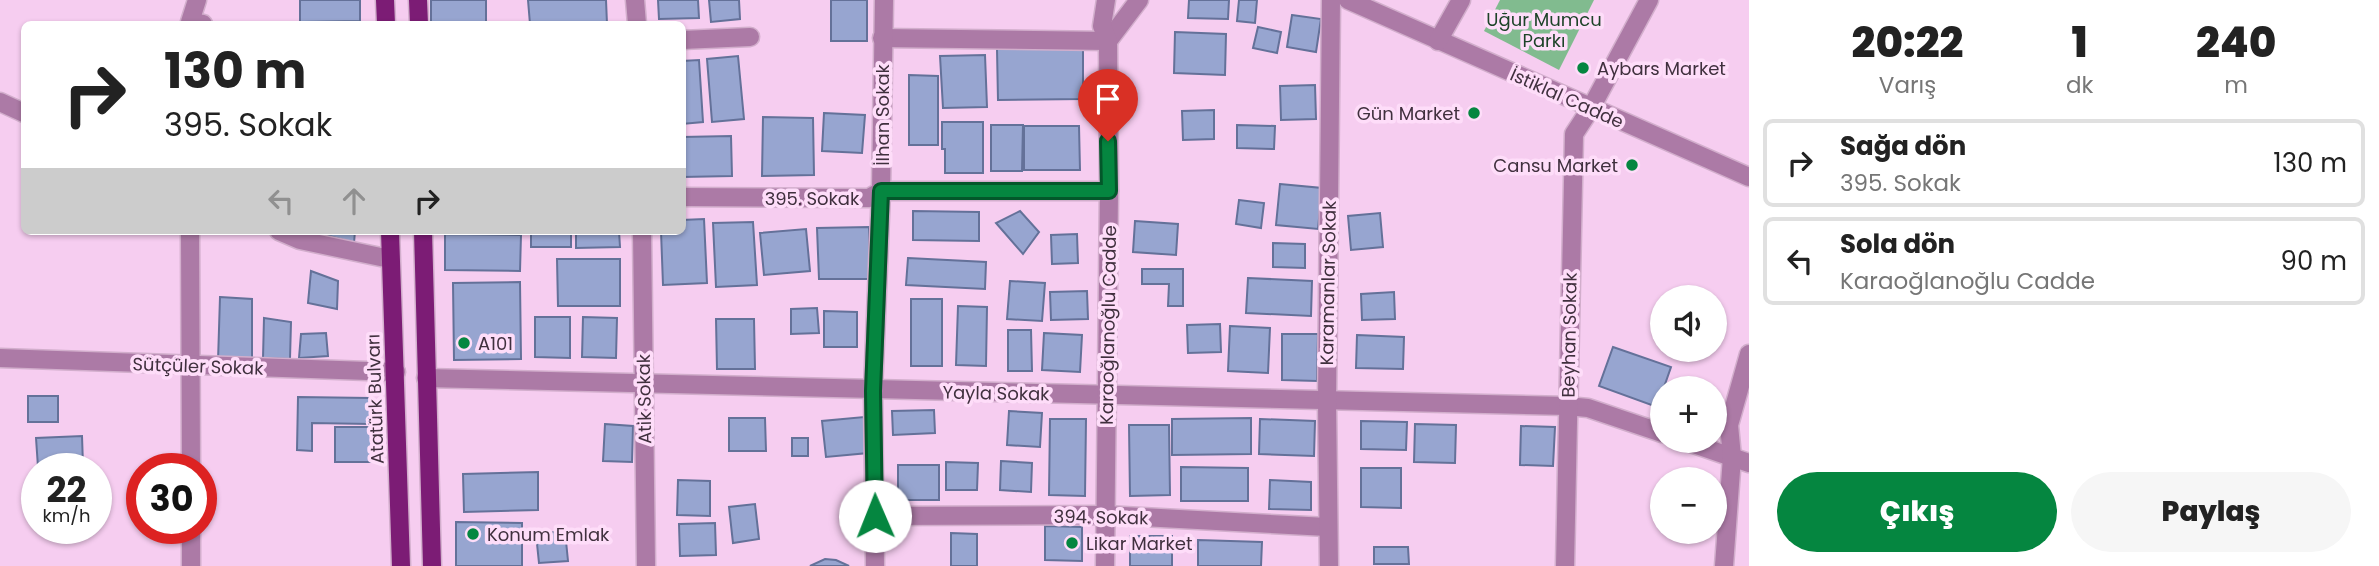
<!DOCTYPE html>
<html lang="tr">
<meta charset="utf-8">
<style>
:root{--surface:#fff;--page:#f6f6f6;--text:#222;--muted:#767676;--line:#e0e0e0;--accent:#058640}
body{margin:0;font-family:Poppins,sans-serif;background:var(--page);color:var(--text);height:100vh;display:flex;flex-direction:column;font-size:26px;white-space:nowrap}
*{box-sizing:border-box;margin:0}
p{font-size:23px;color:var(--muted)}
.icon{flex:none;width:38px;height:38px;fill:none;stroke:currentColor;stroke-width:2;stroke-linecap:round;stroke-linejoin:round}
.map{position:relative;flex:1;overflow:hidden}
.side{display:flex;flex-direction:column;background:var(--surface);width:630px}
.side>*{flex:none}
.top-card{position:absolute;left:21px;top:21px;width:665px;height:214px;border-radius:10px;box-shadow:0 2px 5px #0004;background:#fff;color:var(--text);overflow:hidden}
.buttons{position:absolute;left:1650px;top:285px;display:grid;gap:14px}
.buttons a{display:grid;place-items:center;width:77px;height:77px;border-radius:50%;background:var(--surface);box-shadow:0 2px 5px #0004;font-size:35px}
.speed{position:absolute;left:21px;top:453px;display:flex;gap:14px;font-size:35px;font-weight:700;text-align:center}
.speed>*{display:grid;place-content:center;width:91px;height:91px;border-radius:50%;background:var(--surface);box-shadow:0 2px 5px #0004;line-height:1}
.speed small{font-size:18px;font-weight:400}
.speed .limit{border:10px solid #d22;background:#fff;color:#111}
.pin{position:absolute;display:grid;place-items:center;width:60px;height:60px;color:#fff;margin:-72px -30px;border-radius:50% 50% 50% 0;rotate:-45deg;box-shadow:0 0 7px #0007}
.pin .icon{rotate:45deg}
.me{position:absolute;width:77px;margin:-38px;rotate:359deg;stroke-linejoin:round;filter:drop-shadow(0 0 5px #0008)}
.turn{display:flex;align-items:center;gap:24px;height:147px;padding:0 28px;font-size:32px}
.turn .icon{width:91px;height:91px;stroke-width:2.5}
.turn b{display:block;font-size:49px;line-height:60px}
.lanes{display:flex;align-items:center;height:66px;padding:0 28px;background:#0003;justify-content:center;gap:35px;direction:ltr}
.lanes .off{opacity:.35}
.eta{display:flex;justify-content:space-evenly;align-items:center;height:119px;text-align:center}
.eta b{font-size:42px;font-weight:800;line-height:49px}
.cta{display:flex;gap:14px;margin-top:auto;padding:14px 28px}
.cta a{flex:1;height:80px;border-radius:42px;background:var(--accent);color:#fff;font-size:28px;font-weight:800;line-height:80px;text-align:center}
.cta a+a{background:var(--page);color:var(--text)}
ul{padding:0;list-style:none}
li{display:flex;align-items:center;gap:21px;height:88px;margin:0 14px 10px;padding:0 14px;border:4px solid var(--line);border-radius:10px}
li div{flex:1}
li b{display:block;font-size:26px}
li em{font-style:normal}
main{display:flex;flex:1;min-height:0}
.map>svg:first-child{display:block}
.green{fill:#81bb8f}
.building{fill:#97a5d0;stroke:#647199;stroke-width:2}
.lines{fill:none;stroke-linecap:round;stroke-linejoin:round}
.minor-casing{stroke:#d2aecc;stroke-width:21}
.major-casing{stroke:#d2aecc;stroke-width:21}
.minor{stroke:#ac7aa6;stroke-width:18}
.major{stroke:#7c1c75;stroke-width:18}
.route-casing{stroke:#03572a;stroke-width:18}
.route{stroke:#058640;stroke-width:12}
.poi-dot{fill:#058640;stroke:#feddf9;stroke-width:2.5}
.labels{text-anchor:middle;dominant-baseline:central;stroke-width:7;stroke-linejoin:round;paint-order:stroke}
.park-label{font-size:18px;fill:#1d4328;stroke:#feddf9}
.poi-label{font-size:18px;fill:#40303e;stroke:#feddf9;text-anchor:start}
.street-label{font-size:18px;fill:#40303e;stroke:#feddf9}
</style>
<main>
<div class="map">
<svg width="1749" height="566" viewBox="0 0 1749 566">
<rect width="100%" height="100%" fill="#f6cdf0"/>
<polygon class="green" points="1500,0 1594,0 1559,70 1484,31"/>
<g class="building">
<polygon points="300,0 360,0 360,21 300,22"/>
<rect x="431" y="0" width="55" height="24"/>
<polygon points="528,0 606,0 607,24 530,24"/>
<polygon points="658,0 698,0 699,18 659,19"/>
<polygon points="709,0 739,0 740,19 711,22"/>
<rect x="831" y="0" width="36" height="41"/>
<polygon points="1189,0 1229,0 1228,19 1188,18"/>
<polygon points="1239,0 1257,0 1255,23 1237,21"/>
<polygon points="1292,15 1321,19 1316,52 1287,47"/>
<polygon points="1258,27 1281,32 1277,53 1253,48"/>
<polygon points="1175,32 1226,34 1225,75 1174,73"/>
<polygon points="997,49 1083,49 1083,99 998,100"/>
<polygon points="985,55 987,107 943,108 940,56"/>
<polygon points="738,56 744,119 712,122 707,59"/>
<polygon points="699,60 703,122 682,124 682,61"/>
<polygon points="909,75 938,76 938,145 909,145"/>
<polygon points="1315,85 1316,119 1281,120 1280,86"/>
<polygon points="1214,110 1214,139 1183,140 1182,111"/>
<polygon points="824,113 865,115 862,153 822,151"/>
<polygon points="763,117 813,118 814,175 762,176"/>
<polygon points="942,122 983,122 983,173 945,173 945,149 942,149"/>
<polygon points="991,125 1023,125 1022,171 991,171"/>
<polygon points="1237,125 1275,126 1274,149 1237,148"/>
<polygon points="1024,126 1079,126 1080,170 1024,170"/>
<polygon points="731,136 732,176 682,177 682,137"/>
<polygon points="1280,184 1322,188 1318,229 1276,225"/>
<polygon points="1239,200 1264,203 1261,228 1236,224"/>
<polygon points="913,211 979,212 979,241 913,240"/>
<polygon points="1020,211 1039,232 1023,254 996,223"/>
<polygon points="1380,213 1383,247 1351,250 1348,216"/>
<polygon points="704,219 707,283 663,285 661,231 682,231 682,220"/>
<polygon points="1135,221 1178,224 1176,255 1133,252"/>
<polygon points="753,222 757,285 716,287 713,223"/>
<polygon points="869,227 870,279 819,279 817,228"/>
<polygon points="806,229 810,271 764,275 760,233"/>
<polygon points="322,231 355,231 354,243 322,234"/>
<rect x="531" y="231" width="40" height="16"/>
<polygon points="576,231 619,231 620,247 576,248"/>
<polygon points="445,234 521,235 520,271 445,270"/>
<polygon points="1077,234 1078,263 1052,264 1051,235"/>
<polygon points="1273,243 1305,244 1305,268 1273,267"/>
<polygon points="908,258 986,262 985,289 906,285"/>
<polygon points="557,259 620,259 620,306 558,306"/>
<polygon points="1142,269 1183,269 1183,306 1168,306 1169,284 1142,284"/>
<polygon points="311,271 338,281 337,309 308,303"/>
<polygon points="1248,278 1312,281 1311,316 1246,313"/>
<polygon points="1010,281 1045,283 1042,321 1007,319"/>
<polygon points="520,282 521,359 454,360 453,283"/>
<polygon points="1087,291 1088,319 1051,320 1050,292"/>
<polygon points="1394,292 1395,319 1362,320 1361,294"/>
<polygon points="220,297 252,299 252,363 218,361"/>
<rect x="911" y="299" width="31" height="67"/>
<polygon points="958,306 987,307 986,366 956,365"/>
<polygon points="817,308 819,333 791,334 791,309"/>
<polygon points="824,311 857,312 857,347 824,347"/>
<polygon points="535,317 570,317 570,358 535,357"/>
<polygon points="583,317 617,318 616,358 582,357"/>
<polygon points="264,318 291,322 290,359 263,358"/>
<polygon points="716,319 754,319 755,369 717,369"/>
<polygon points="1220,324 1221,352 1188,353 1187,325"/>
<polygon points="1230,326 1270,328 1268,373 1228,371"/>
<polygon points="1008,330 1031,330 1032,371 1008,371"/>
<polygon points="326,333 328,356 299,358 301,334"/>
<polygon points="1044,333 1082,335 1080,372 1042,370"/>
<polygon points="1282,334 1318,334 1317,381 1282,380"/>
<polygon points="1357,335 1404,337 1403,369 1356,368"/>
<polygon points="1613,347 1671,367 1657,407 1599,386"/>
<rect x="28" y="396" width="30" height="26"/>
<polygon points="298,397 370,398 370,424 312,423 312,451 297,450"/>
<polygon points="934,410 935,433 893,435 892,411"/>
<polygon points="1009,411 1042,413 1040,447 1007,445"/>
<polygon points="864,417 868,453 826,457 822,421"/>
<polygon points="729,418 765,418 766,451 729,451"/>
<polygon points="1251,418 1251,454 1172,455 1172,419"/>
<polygon points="1050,419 1086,419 1085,496 1049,495"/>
<polygon points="1260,419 1315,421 1314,456 1259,454"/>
<polygon points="1361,421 1407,422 1406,450 1361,449"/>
<polygon points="605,424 633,426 632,462 603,461"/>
<polygon points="1415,424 1456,425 1455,463 1414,462"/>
<polygon points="1129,425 1169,425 1170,495 1130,496"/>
<polygon points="1521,426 1555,427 1553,466 1520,465"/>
<rect x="335" y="427" width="37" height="35"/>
<polygon points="82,436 83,465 38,467 36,438"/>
<rect x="792" y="438" width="16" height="18"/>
<polygon points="1001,461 1032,463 1031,492 1000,490"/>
<polygon points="946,462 978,463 977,490 946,490"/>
<rect x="898" y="465" width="41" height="35"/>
<polygon points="1181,467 1248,468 1248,501 1181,501"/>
<polygon points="1361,468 1401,468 1401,508 1361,507"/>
<polygon points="538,472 538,510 464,512 463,474"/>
<polygon points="678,480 710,481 710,516 677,515"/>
<polygon points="1270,480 1311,482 1311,510 1269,509"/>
<polygon points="755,504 759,539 733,543 729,507"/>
<polygon points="456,522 522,523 522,566 456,566"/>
<polygon points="715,523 716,555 680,556 679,524"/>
<polygon points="1045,526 1082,527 1082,561 1045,560"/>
<polygon points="565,531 568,561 539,563 536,534"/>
<polygon points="951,533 977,534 977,566 951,566"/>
<rect x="1130" y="536" width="42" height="30"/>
<polygon points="1198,540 1262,542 1261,566 1198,566"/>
<polygon points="1374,547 1408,547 1409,564 1374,564"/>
<polygon points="825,559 836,560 849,566 810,566"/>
</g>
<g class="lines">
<defs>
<g id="minor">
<polyline points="197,0 190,22 203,24"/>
<polyline points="635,0 637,24"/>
<polyline points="1348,0 1749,177"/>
<polyline points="882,38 1108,41"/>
<polyline points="682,40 750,37"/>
<polyline points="1108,41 1139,0"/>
<polyline points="1438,41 1461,0"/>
<polyline points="0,102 24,113"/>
<polyline points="682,197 869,198 881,191 1109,191"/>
<polyline points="190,231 191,469"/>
<polyline points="279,231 300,240 390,259"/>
<polyline points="642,231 646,566"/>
<polyline points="0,358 396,372"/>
<path d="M426 378C806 387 1186 399 1567 406L1588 408 1662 433"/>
<polyline points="1685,441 1749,463"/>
<polyline points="875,516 1105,515 1327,527"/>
<polyline points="191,528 191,566"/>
<polyline points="875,566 873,391 881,191 884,0"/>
<polyline points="1105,566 1109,191 1108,41 1102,26 1106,0"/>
<polyline points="1329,566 1327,402 1331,0"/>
<polyline points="1565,566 1574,134 1591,108 1649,0"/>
<polyline points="1724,566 1732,457 1729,425 1749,354"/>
</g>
<g id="major">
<polyline points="385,0 386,24"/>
<polyline points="418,0 419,24"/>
<polyline points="390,231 401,566"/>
<polyline points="423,231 432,566"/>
</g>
</defs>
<use href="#minor" class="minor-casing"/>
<use href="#major" class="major-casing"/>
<use href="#minor" class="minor"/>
<use href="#major" class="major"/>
</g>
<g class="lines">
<defs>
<polyline id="route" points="875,516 873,391 881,191 1109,191 1108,141"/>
</defs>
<use href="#route" class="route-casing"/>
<use href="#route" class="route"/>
</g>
<g class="poi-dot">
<circle cx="1583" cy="68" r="7"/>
<circle cx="1474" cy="113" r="7"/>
<circle cx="1632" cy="165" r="7"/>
<circle cx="464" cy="343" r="7"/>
<circle cx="473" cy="534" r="7"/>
<circle cx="1072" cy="543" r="7"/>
</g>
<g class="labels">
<g class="park-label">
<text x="1544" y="19">Uğur Mumcu<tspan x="1544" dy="21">Parkı</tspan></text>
</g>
<g class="poi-label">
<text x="1597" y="68">Aybars Market</text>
<text x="1460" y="113" text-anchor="end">Gün Market</text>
<text x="1618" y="165" text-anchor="end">Cansu Market</text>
<text x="478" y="343">A101</text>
<text x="487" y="534">Konum Emlak</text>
<text x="1086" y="543">Likar Market</text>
</g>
<g class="street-label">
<text transform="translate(1567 98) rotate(24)">İstiklal Cadde</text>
<text transform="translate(882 115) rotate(-90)">İlhan Sokak</text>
<text x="812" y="198">395. Sokak</text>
<text transform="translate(1328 283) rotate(-89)">Karamanlar Sokak</text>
<text transform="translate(1108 325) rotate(-89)">Karaoğlanoğlu Cadde</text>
<text transform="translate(1569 335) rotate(-89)">Beyhan Sokak</text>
<text transform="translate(198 366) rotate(2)">Sütçüler Sokak</text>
<text transform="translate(996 393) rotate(1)">Yayla Sokak</text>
<text transform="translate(375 399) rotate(-92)">Atatürk Bulvarı</text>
<text transform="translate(644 399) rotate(-91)">Atik Sokak</text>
<text transform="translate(1101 517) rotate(1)">394. Sokak</text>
</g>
</g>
</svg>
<div class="buttons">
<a><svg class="icon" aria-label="sound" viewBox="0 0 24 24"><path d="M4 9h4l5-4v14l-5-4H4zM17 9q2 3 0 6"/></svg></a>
<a>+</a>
<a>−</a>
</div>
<div class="speed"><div>22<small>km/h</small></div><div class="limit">30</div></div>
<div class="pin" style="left:1108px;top:141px;background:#d93025"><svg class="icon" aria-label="arrive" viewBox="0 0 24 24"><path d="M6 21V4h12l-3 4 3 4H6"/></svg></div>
<svg class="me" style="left:875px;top:516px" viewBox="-20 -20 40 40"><circle r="19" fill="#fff"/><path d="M0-13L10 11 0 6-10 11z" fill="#058640"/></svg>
<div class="top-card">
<div class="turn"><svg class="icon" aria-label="right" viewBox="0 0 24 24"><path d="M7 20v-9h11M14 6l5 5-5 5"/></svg><div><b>130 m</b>395. Sokak</div></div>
<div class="lanes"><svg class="icon off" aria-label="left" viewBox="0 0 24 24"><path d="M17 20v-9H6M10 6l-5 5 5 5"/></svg><svg class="icon off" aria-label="ahead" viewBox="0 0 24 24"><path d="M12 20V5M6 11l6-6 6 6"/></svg><svg class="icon" aria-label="right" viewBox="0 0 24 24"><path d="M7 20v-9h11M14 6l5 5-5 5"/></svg></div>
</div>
</div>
<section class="side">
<div class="eta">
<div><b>20:22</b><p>Varış</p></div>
<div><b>1</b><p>dk</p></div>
<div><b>240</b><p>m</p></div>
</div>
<ul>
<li><svg class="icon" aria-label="right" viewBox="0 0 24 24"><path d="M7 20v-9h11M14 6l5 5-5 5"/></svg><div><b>Sağa dön</b><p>395. Sokak</p></div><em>130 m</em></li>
<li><svg class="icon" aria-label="left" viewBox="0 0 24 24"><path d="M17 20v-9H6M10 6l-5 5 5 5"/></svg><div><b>Sola dön</b><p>Karaoğlanoğlu Cadde</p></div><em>90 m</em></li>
</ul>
<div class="cta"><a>Çıkış</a><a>Paylaş</a></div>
</section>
</main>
